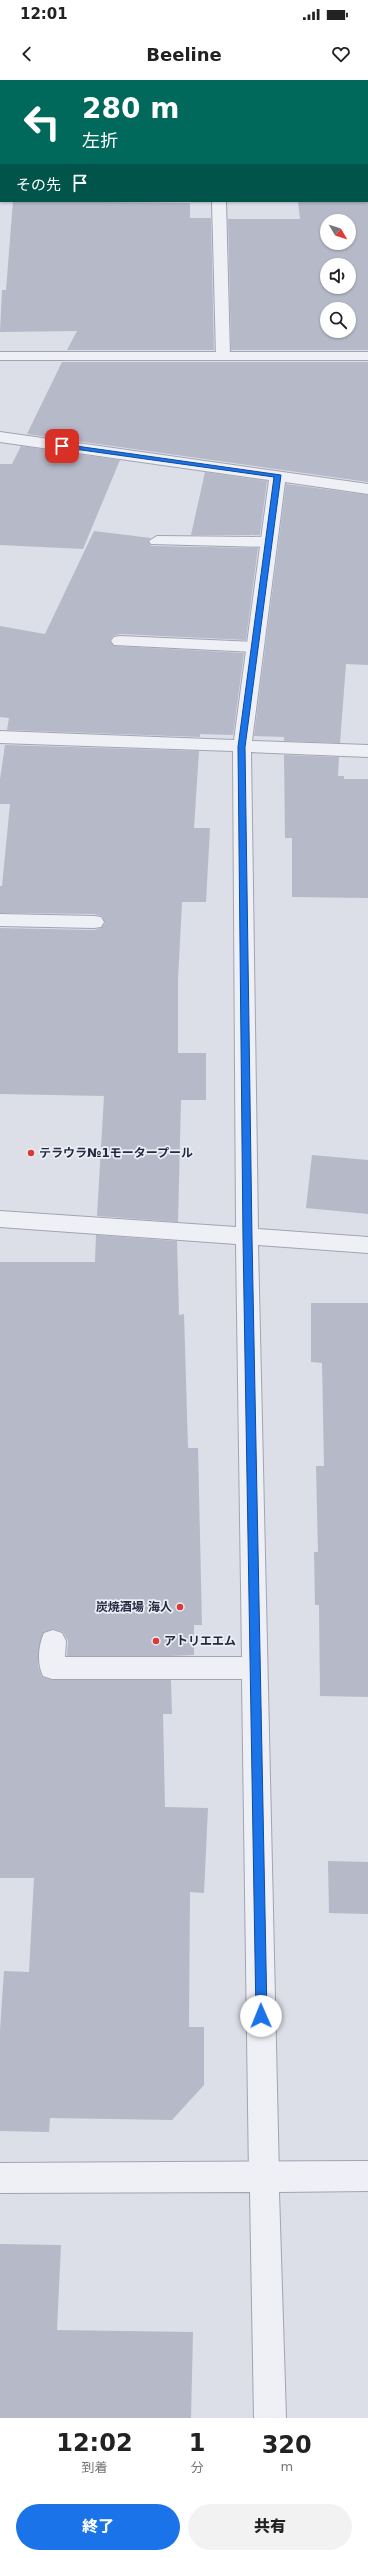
<!DOCTYPE html>
<html lang="ja">
<meta charset="utf-8">
<style>
:root{--surface:#fff;--page:#f2f2f2;--text:#222;--muted:#767676;--accent:#1a73e8}
body{margin:0;font-family:"DejaVu Sans","Noto Sans JP",sans-serif;background:var(--page);color:var(--text);height:100vh;display:flex;flex-direction:column;font-size:15px;white-space:nowrap}
*{box-sizing:border-box;margin:0}
p{font-size:13px;color:var(--muted)}
.icon{flex:none;width:22px;height:22px;fill:none;stroke:currentColor;stroke-width:2;stroke-linecap:round;stroke-linejoin:round}
.map{position:relative;height:2338px;overflow:hidden}
.drawer{display:flex;flex-direction:column;background:var(--surface);flex:1}
.drawer>*{flex:none}
.guide{position:absolute;left:0px;top:0px;width:368px;height:122px;box-shadow:0 1px 3px #0004;background:#00695c;color:#fff;overflow:hidden}
.needle{width:26px;rotate:129deg}
.buttons{position:absolute;left:320px;top:134px;display:grid;gap:8px}
.buttons a{display:grid;place-items:center;width:36px;height:36px;border-radius:50%;background:var(--surface);box-shadow:0 1px 3px #0004;font-size:20px}
.pin{position:absolute;display:grid;place-items:center;width:34px;height:34px;color:#fff;margin:-17px;border-radius:8px;box-shadow:0 2px 6px #0006}
.me{position:absolute;width:44px;margin:-22px;rotate:359deg;stroke-linejoin:round;filter:drop-shadow(0 0 3px #0008)}
.turn{display:flex;align-items:center;gap:14px;height:84px;padding:0 16px;font-size:18px}
.turn .icon{width:52px;height:52px;stroke-width:2.5}
.turn b{display:block;font-size:28px;line-height:34px}
.then{display:flex;align-items:center;height:38px;padding:0 16px;background:#0003;gap:8px;font-size:15px}
.eta{display:flex;justify-content:space-evenly;align-items:center;height:68px;text-align:center}
.eta b{font-size:24px;font-weight:800;line-height:28px}
.action{display:flex;gap:8px;margin-top:auto;padding:8px 16px}
.action a{flex:1;height:46px;border-radius:24px;background:var(--accent);color:#fff;font-size:16px;font-weight:800;line-height:46px;text-align:center}
.action a+a{background:var(--page);color:var(--text)}
.status{display:flex;justify-content:space-between;align-items:center;height:28px;padding:0 20px;background:var(--surface);direction:ltr}
.status svg{height:11px;fill:currentColor}
header{display:flex;justify-content:space-between;align-items:center;height:52px;padding:0 16px;background:var(--surface);font-size:18px;font-weight:800}
.map>svg:first-child{display:block}
.green{fill:#bed3bc}
.building{fill:#b6b9c8;fill-rule:evenodd}
.lines{fill:none;stroke-linecap:round;stroke-linejoin:round}
.service-casing{stroke:#a1a4b2;stroke-width:2}
.minor-casing{stroke:#a1a4b2;stroke-width:2}
.tertiary-casing{stroke:#a1a4b2;stroke-width:2}
.service{fill:#eff0f6;fill-rule:evenodd}
.minor{fill:#eff0f6;fill-rule:evenodd}
.tertiary{fill:#eff0f6;fill-rule:evenodd}
.route{fill:#1a73e8;stroke:#114b97}
.poi-dot{fill:#dc3932;stroke:#ebeef5;stroke-width:1.5}
.labels{text-anchor:middle;dominant-baseline:central;stroke-width:3.5;stroke-linejoin:round;paint-order:stroke}
.poi-label{font-size:12px;font-weight:bold;fill:#242940;stroke:#ebeef5;text-anchor:start}
</style>
<div class="status"><b>12:01</b><svg viewBox="0 0 49 12"><path d="M0 12V9h3v3zM5 12V6h3v6zM10 12V3h3v9zM15 12V0h3v12zM26 1h20v11H26zM47 4h2v5h-2z"/></svg></div>
<header><svg class="icon" aria-label="back" viewBox="0 0 24 24"><path d="M15 5l-7 7 7 7"/></svg>Beeline<svg class="icon" aria-label="heart" viewBox="0 0 24 24"><path d="M12 20l-8-8c-3-5 5-10 8-4 3-6 11-1 8 4z"/></svg></header>
<div class="map">
<svg width="368" height="2338" viewBox="0 0 368 2338">
<rect width="100%" height="100%" fill="#dcdee8"/>
<polygon class="green" points="287,0 368,0 368,83 367,1"/>
<g class="building">
<polygon points="13,121 190,123 190,138 211,138 214,270 67,270 77,251 0,252 2,210 6,210"/>
<path d="M298 121H368V270H231L228 139H300ZM327 141H349V163H327ZM327 185H349V207H327ZM327 229H349V251H327Z"/>
<polygon points="62,282 368,282 368,402 27,354"/>
<polygon points="21,366 120,380 83,469 0,465 0,384 12,384"/>
<polygon points="205,392 267,401 260,455 191,455"/>
<polygon points="286,404 368,415 368,585 346,584 340,663 284,661 284,657 254,656"/>
<polygon points="94,451 151,458 148,461 151,466 258,468 246,560 120,554 113,556 110,561 114,566 244,573 233,655 200,654 200,657 7,650 9,638 0,637 0,546 45,554"/>
<polygon points="5,665 199,671 194,748 210,748 206,822 182,822 178,900 178,973 206,973 206,1020 181,1020 178,1142 97,1136 104,1016 0,1014 0,848 94,850 101,848 105,843 102,836 94,834 0,833 0,806 2,806 10,724 0,724 0,699"/>
<polygon points="284,675 339,677 338,696 344,696 344,699 368,699 368,818 292,817 292,758 285,758"/>
<polygon points="312,1075 368,1080 368,1134 306,1128"/>
<polygon points="96,1155 177,1161 179,1235 184,1234 188,1368 198,1368 202,1545 194,1545 194,1575 170,1576 67,1576 68,1561 63,1552 53,1549 44,1552 41,1558 38,1586 42,1597 52,1600 171,1600 172,1634 163,1634 165,1727 208,1728 204,1813 190,1812 189,1947 204,1947 204,2005 172,2040 50,2038 49,2052 0,2051 0,1950 4,1891 29,1892 34,1798 0,1798 0,1182 95,1182"/>
<polygon points="311,1223 368,1223 368,1617 320,1616 319,1525 315,1525 314,1472 318,1472 316,1386 324,1386 322,1283 311,1282"/>
<polygon points="328,1781 368,1782 368,1834 329,1833"/>
<polygon points="0,2164 61,2165 57,2250 193,2252 191,2338 0,2338"/>
</g>
<g class="lines">
<defs>
<g id="service">
<polygon points="157,456 269,457 277,462 269,467 151,464 149,461"/>
<polygon points="120,556 255,562 261,563 264,567 261,571 255,572 114,565 111,561 114,557"/>
<polygon points="0,834 94,836 101,837 104,842 101,847 94,848 0,846"/>
</g>
<g id="minor">
<rect x="210" y="0" width="12" height="1"/>
<polygon points="212,121 226,121 230,276 223,280 216,276"/>
<path d="M0 352 368 404V414L285 402 252 661 368 665V677L251 672 258 1149 368 1157V1173L258 1165 279 2097 274 2107 264 2112 254 2107 249 2097 242 1599H52L43 1596C37 1584 38 1566 44 1553L53 1550 62 1553 66 1561 65 1577H242L236 1164 0 1147V1131L236 1147 233 671 0 663V651L234 660 269 400 0 362Z"/>
</g>
<g id="tertiary">
<rect x="0" y="272" width="368" height="8"/>
<polygon points="368,2081 368,2111 279,2112 286,2338 254,2338 250,2112 0,2113 0,2083"/>
</g>
</defs>
<use href="#service" class="service-casing"/>
<use href="#minor" class="minor-casing"/>
<use href="#tertiary" class="tertiary-casing"/>
<use href="#service" class="service"/>
<use href="#minor" class="minor"/>
<use href="#tertiary" class="tertiary"/>
</g>
<polygon class="route" points="62,364 281,395 245,667 252,1158 267,1936 261,1941 256,1936 243,1158 238,667 274,397 60,367"/>
<g class="poi-dot">
<circle cx="31" cy="1073" r="4"/>
<circle cx="180" cy="1527" r="4"/>
<circle cx="156" cy="1561" r="4"/>
</g>
<g class="labels">
<g class="poi-label">
<text x="39" y="1073">テラウラ№1モータープール</text>
<text x="172" y="1527" text-anchor="end">炭焼酒場 海人</text>
<text x="164" y="1561">アトリエエム</text>
</g>
</g>
</svg>
<div class="buttons">
<a><svg class="needle" viewBox="-14 -14 28 28"><path d="M0-13l5 13h-10z" fill="#e53935"/><path d="M0 13l5-13h-10z" fill="#767676"/></svg></a>
<a><svg class="icon" aria-label="sound" viewBox="0 0 24 24"><path d="M4 9h4l5-4v14l-5-4H4zM17 9q2 3 0 6"/></svg></a>
<a><svg class="icon" aria-label="search" viewBox="0 0 24 24"><circle cx="10" cy="10" r="6"/><path d="M15 15l6 6"/></svg></a>
</div>
<div class="pin" style="left:62px;top:366px;background:#d93025"><svg class="icon" aria-label="arrive" viewBox="0 0 24 24"><path d="M6 21V4h12l-3 4 3 4H6"/></svg></div>
<svg class="me" style="left:261px;top:1936px" viewBox="-20 -20 40 40"><circle r="19" fill="#fff"/><path d="M0-13L10 11 0 6-10 11z" fill="#1a73e8"/></svg>
<div class="guide">
<div class="turn"><svg class="icon" aria-label="left" viewBox="0 0 24 24"><path d="M17 20v-9H6M10 6l-5 5 5 5"/></svg><div><b>280 m</b>左折</div></div>
<div class="then">その先<svg class="icon" aria-label="arrive" viewBox="0 0 24 24"><path d="M6 21V4h12l-3 4 3 4H6"/></svg></div>
</div>
</div>
<section class="drawer">
<div class="eta">
<div><b>12:02</b><p>到着</p></div>
<div><b>1</b><p>分</p></div>
<div><b>320</b><p>m</p></div>
</div>
<div class="action"><a>終了</a><a>共有</a></div>
</section>
